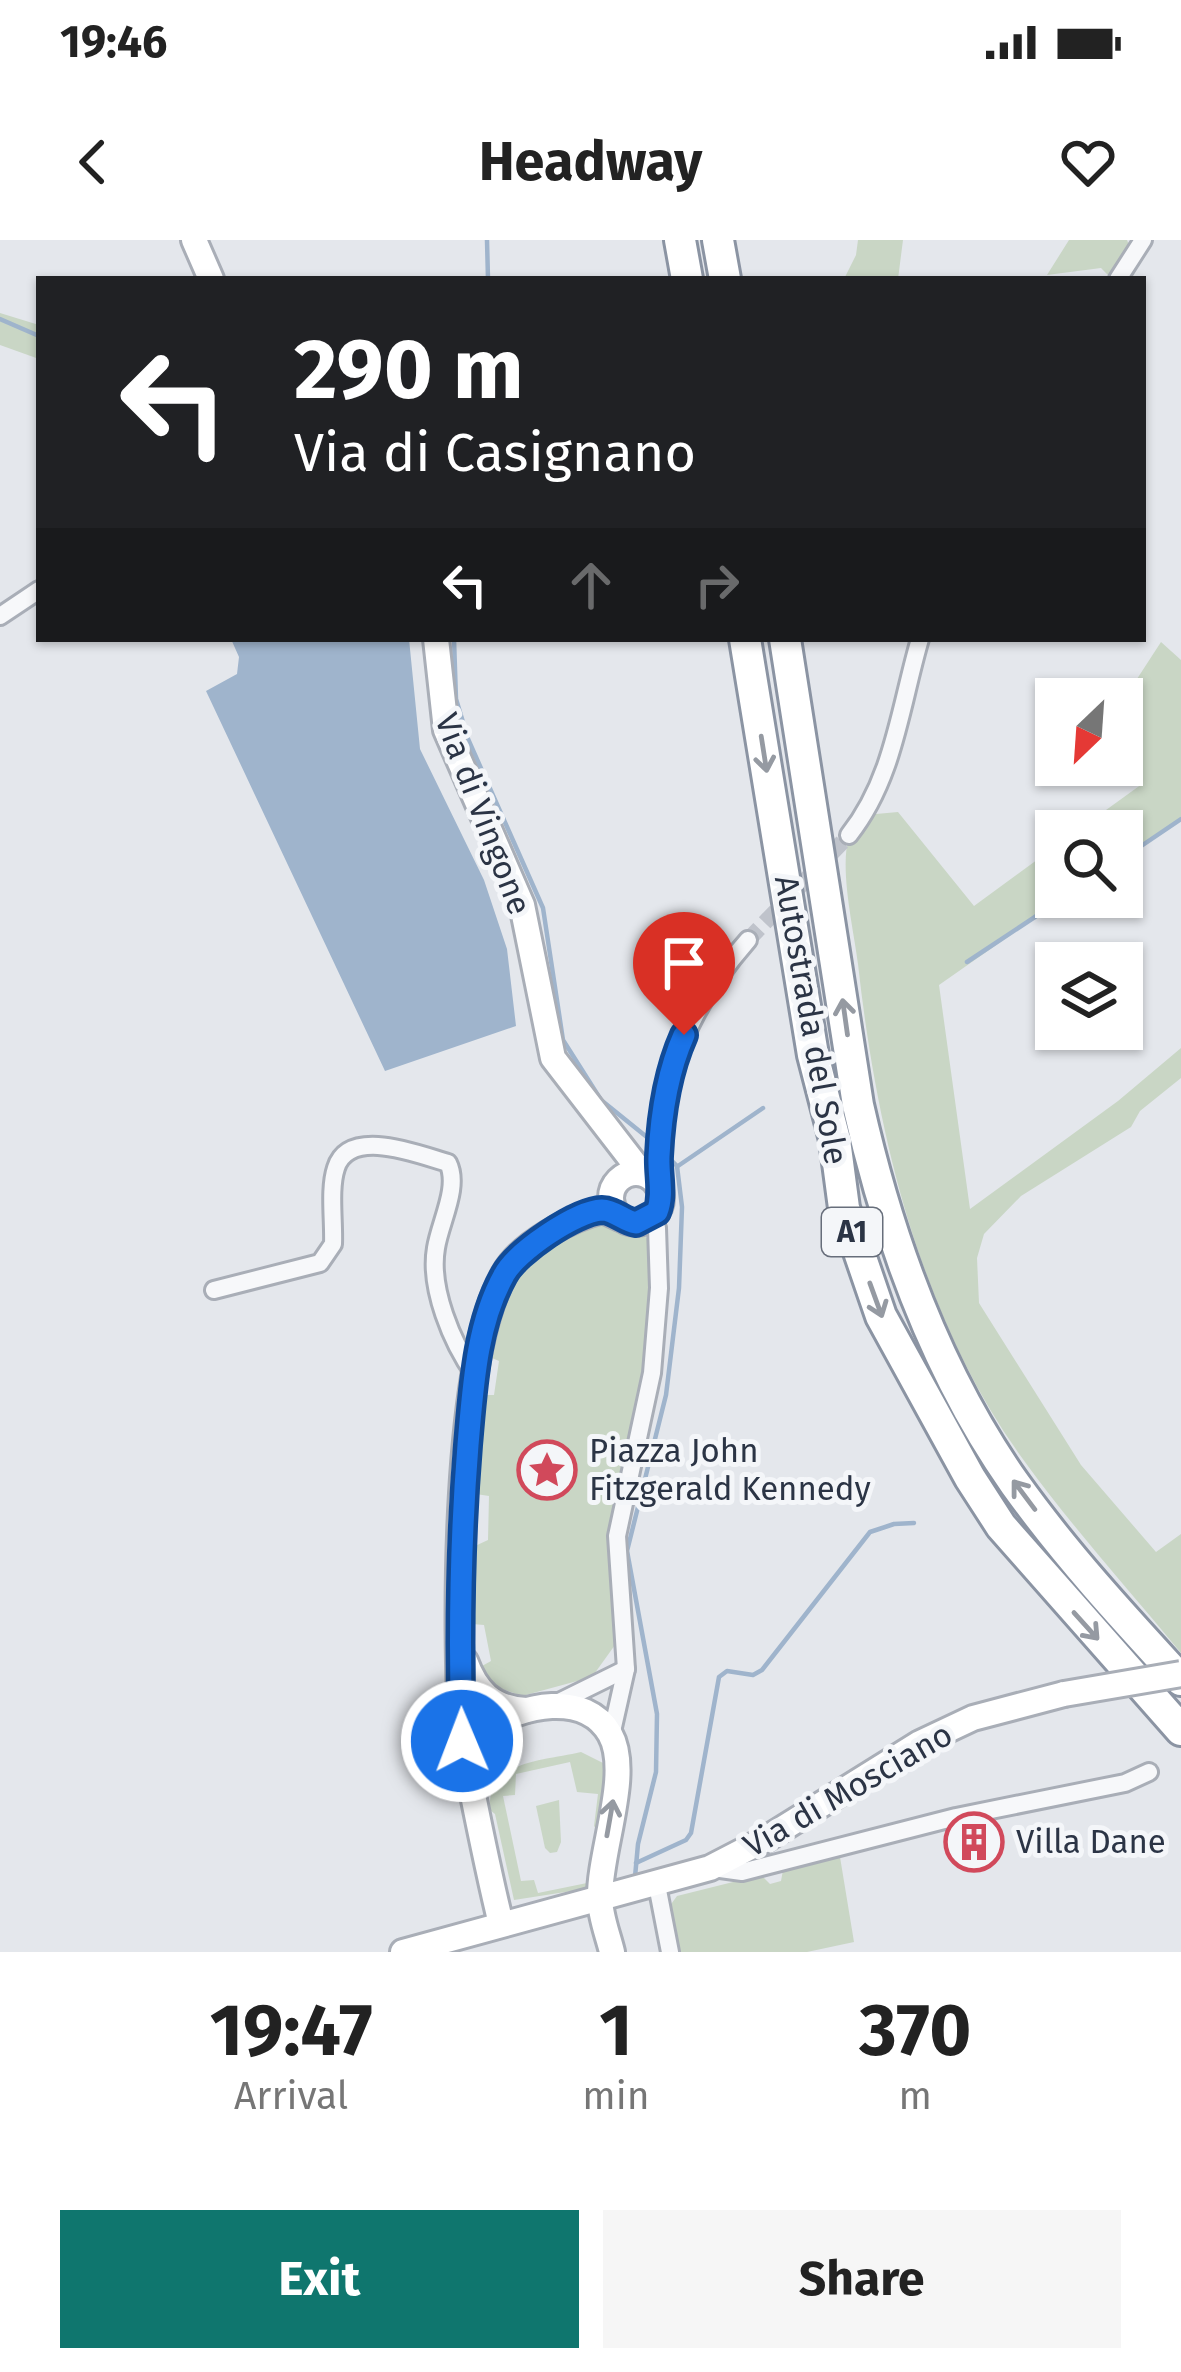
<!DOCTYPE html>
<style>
:root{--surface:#fff;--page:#f6f6f6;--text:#222;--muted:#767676;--accent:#0f766e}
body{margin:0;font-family:"Fira Sans",sans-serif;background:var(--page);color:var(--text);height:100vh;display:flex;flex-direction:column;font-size:45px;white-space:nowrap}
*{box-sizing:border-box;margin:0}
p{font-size:39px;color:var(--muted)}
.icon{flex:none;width:66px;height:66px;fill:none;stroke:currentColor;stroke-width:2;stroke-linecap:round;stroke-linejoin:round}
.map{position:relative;height:1712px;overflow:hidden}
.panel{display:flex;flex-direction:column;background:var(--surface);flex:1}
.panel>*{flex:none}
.hud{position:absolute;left:36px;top:36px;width:1110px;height:366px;border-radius:0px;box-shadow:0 3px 9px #0004;background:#202124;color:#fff;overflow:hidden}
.needle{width:78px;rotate:205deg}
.controls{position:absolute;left:1035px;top:438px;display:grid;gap:24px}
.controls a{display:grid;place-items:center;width:108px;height:108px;border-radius:0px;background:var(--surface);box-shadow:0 3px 9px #0004;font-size:60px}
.pin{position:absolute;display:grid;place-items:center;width:102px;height:102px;color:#fff;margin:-123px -51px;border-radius:50% 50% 50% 0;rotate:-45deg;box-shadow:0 0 12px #0007}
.pin .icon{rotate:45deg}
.me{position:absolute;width:132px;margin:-66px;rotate:359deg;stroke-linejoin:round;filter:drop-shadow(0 0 9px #0008)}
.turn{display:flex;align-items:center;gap:42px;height:252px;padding:0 60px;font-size:54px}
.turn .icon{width:156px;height:156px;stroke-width:2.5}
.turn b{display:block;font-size:84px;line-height:102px}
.lanes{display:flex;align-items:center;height:114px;padding:0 60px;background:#0003;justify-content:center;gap:60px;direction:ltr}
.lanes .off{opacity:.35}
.eta{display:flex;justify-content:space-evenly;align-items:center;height:204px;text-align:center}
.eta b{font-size:72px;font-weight:700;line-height:84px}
.button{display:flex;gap:24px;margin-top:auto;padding:24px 60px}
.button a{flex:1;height:138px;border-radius:0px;background:var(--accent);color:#fff;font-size:48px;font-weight:700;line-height:138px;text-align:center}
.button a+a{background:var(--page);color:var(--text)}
.status{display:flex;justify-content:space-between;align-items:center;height:84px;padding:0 60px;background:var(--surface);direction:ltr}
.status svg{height:33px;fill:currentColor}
header{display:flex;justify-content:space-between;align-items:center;height:156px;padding:0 60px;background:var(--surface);font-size:54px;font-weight:700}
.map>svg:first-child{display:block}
.green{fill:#c9d6c5}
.water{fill:#9fb4cc}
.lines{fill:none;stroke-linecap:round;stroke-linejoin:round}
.stream{stroke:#9fb4cc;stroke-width:4.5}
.street-tunnel{stroke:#bfc3cb;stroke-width:16;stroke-dasharray:16 8;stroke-linecap:butt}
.street-casing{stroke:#a9aeb7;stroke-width:22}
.secondary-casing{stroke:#a9aeb7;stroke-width:30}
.highway-casing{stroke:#8b94a3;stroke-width:36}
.street{stroke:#f7f8fa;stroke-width:16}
.secondary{stroke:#fff;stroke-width:24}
.highway{stroke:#fff;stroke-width:30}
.secondary-bridge-casing{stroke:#a9aeb7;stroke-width:30;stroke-linecap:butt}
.secondary-bridge{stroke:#fff;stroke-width:24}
.oneway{stroke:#959aa2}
.route-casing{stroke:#114b97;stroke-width:30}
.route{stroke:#1a73e8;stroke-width:21}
.labels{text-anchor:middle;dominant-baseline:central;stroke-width:10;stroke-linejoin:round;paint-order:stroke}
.shield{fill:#f4f6f9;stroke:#676e7b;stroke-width:3}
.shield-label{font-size:30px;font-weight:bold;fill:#2b3445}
.street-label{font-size:33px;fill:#2b3445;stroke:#f4f6f9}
.poi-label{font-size:33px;fill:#2b3445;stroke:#f4f6f9;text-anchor:start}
</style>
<div class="status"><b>19:46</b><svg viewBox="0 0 49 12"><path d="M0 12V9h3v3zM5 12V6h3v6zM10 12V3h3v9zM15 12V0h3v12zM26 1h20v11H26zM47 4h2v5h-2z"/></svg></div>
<header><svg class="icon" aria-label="back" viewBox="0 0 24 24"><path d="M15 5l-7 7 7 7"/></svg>Headway<svg class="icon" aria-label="heart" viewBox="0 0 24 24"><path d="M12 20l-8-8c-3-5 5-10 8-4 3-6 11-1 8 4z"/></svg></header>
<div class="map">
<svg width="1181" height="1712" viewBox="0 0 1181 1712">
<rect width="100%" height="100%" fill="#e4e7ec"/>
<g class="green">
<polygon points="858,0 903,0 898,39 844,39 856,15"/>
<polygon points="1069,0 1127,0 1133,16 1112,39 1101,28 1047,35"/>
<polygon points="0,73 39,85 39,119 0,105"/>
<polygon points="1161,402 1181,420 1181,579 1122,619 1122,591 1077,591 1142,544 1119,525 1122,462"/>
<path d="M898 572 974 666 1056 606V657H1065L939 745 970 969 1118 861 1181 808V838L1140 871 1131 887 1021 956 984 994 977 1018 979 1063 1081 1225 1156 1312 1181 1294V1413C1129 1350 1073 1288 1025 1222 921 1081 877 896 858 724 854 691 839 629 849 597 851 590 860 581 865 575Z"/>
<path d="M609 978 625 989 640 991 653 1005 646 1110 633 1188 613 1270 615 1405 592 1437 522 1456 494 1446 482 1426 491 1421 484 1385 472 1384 475 1306 488 1300 489 1256 476 1254 487 1155H494L499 1121 492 1118C502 1043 533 998 609 978Z"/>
<path d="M581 1512 603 1523 605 1535 597 1590 594 1586 598 1554 577 1552 570 1522 516 1534 515 1555 503 1556 521 1641 534 1640 538 1653 587 1643 590 1631 593 1633 591 1648 514 1660 495 1574 490 1570C486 1520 544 1521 581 1512Z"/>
<polygon points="559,1560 561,1602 557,1612 550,1613 545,1608 536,1566"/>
<polygon points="840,1617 854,1702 807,1712 675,1712 669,1667 677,1656 761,1635 770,1644 781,1641 783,1630"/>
</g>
<polygon class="water" points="231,399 409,399 420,509 484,640 507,709 516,786 385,831 206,451 237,434 239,417"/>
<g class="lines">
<g class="stream">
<polyline points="487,0 488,39"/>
<polyline points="0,79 39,96"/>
<polyline points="454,399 456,459 468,499 543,668 563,800 601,860 653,902"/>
<polyline points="1122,619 1181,579"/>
<polyline points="967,722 1065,657"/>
<polyline points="678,926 763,868"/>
<polyline points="636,1623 686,1600 691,1593 719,1437 727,1431 753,1435 762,1430 870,1292 894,1284 914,1283"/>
<polyline points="635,1637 638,1604 656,1532 657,1474 627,1311 666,1155 679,1048 682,967 677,926 665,914"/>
</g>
<polyline class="street-tunnel" points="748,700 849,595"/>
<defs>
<g id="street">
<polyline points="1118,39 1143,0"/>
<polyline points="0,376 39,350"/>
<path d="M849 595C894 538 900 467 920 399"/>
<path d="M659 919C666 827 687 770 748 700"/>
<polyline points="653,925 659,919 660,951"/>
<path d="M214 1050 320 1023 333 1004C334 981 329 949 336 928 349 886 420 915 448 923 460 947 440 982 436 1008 429 1048 452 1103 475 1135"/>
<polyline points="557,1463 626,1429"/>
<polyline points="611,1496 626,1429 617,1296 652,1133 659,1048 657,988 652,977"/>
<polyline points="713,1628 742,1632 956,1577 1125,1543 1149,1532"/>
<polyline points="657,1645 670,1712"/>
</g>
<g id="secondary">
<polyline points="194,0 211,39"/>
<polyline points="436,399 446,490 522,665 553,818 641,932"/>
<circle cx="636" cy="958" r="25"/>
<path d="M465 1421C476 1451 492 1468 526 1470"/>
<path d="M465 1518C471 1508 476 1496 487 1489 520 1464 586 1451 610 1494 632 1533 599 1612 600 1658 600 1676 608 1695 612 1712"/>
<path d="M501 1684C490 1639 481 1595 472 1550 469 1532 463 1514 462 1496 455 1392 454 1119 505 1033 522 1003 571 978 603 970L620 978"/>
<polyline points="403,1712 710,1628 766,1599 920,1503 973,1478 1064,1454"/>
</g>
<g id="highway">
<polyline points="680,0 687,39"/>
<polyline points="718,0 725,39"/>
<polyline points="745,399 813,815 835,900 844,968 881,1076 970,1238 1001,1286 1181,1490"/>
<path d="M785 399 858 865C888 998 936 1132 1015 1244 1065 1314 1123 1377 1181 1440"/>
</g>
</defs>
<use href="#street" class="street-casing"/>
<use href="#secondary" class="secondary-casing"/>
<use href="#highway" class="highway-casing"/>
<use href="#street" class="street"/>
<use href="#secondary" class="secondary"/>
<use href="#highway" class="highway"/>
<defs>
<polyline id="secondary-bridge" points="1064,1454 1181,1434"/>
</defs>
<use href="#secondary-bridge" class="secondary-bridge-casing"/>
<use href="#secondary-bridge" class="secondary-bridge"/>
</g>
<defs><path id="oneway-shaft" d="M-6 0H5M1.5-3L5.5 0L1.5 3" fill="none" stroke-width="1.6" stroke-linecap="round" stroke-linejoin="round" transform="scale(3)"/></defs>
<g class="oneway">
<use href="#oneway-shaft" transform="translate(764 514) rotate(81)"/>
<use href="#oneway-shaft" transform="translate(845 777) rotate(-98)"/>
<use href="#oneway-shaft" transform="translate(876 1060) rotate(70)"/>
<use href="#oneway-shaft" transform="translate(1024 1255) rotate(-127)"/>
<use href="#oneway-shaft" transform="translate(1086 1386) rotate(48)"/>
<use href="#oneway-shaft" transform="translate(610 1578) rotate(-80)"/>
</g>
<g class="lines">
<defs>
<path id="route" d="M462 1501C459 1402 460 1304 468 1205 473 1149 476 1085 504 1035 516 1012 576 971 602 970 614 970 624 981 636 983L657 972C664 955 658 935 659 916 661 874 667 833 684 795"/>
</defs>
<use href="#route" class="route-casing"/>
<use href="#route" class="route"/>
</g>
<defs>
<symbol id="sight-ring" viewBox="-11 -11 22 22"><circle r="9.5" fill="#f4f6f9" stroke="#d1495b" stroke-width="1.5"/><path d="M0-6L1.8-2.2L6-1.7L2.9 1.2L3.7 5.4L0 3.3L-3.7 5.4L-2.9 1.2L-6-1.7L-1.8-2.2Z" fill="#d1495b"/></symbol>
<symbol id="building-ring" viewBox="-11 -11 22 22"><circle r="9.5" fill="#f4f6f9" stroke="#d1495b" stroke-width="1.5"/><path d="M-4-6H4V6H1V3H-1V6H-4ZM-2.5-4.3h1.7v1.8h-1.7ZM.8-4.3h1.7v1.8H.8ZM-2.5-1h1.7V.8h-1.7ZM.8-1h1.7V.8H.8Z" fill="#d1495b"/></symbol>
</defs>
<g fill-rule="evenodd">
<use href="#sight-ring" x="514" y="1197" width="66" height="66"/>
<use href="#building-ring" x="941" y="1569" width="66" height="66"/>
</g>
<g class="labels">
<rect class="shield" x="822" y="968" width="60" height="48" rx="9"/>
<g class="shield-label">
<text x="852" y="992">A1</text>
</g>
<g class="street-label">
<text transform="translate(483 574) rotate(69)">Via di Vingone</text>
<text transform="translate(811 780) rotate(80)">Autostrada del Sole</text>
<text transform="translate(848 1550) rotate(-30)">Via di Mosciano</text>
</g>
<g class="poi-label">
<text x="589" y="1211">Piazza John<tspan x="589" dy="38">Fitzgerald Kennedy</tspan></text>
<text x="1016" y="1602">Villa Dane</text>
</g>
</g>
</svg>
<div class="controls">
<a><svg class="needle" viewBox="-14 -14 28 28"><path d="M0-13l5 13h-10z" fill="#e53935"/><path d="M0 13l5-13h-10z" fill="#767676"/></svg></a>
<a><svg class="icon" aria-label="search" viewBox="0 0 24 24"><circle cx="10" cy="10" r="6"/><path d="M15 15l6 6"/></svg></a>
<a><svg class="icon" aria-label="layers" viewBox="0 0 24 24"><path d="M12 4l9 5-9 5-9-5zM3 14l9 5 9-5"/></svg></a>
</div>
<div class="pin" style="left:684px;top:795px;background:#d93025"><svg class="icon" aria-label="arrive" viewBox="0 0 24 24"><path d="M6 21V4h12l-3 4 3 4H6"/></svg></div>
<svg class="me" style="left:462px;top:1501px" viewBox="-20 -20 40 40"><circle r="17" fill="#1a73e8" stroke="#fff" stroke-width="3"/><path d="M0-11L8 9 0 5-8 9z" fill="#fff"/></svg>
<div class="hud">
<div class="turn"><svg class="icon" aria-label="left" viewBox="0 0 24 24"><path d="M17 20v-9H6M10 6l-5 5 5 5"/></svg><div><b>290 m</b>Via di Casignano</div></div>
<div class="lanes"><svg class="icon" aria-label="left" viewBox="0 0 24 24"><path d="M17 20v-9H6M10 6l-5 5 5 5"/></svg><svg class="icon off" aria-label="ahead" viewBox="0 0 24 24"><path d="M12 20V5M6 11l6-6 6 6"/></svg><svg class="icon off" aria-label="right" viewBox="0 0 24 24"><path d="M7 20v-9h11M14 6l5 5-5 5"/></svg></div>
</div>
</div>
<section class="panel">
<div class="eta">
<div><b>19:47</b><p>Arrival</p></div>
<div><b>1</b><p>min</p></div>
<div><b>370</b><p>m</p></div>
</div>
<div class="button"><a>Exit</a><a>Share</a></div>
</section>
